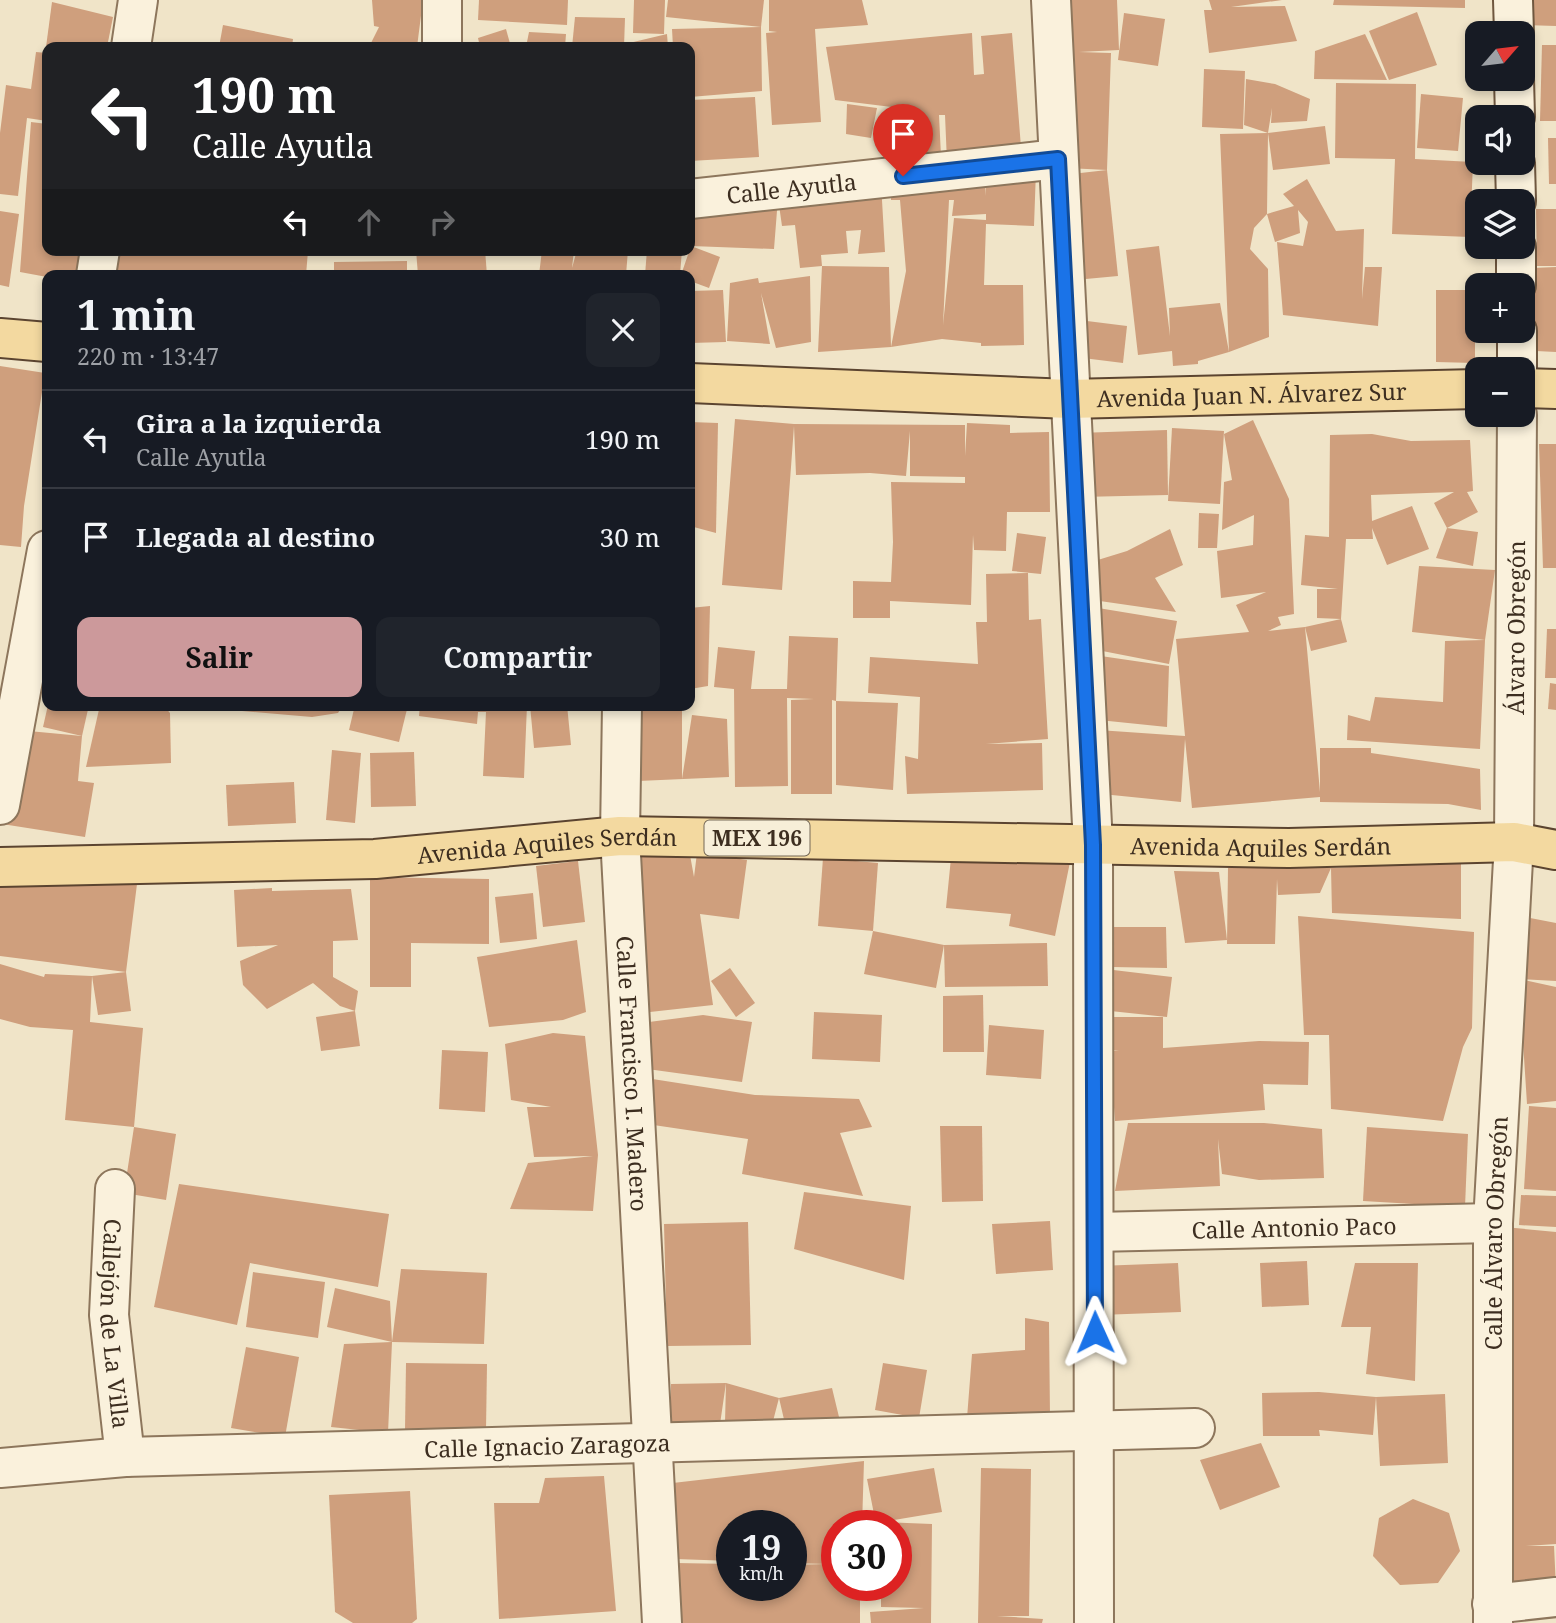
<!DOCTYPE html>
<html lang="es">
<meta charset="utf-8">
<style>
:root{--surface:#171b24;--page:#20242c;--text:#f1f3f6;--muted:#9ea1a6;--line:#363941;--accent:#cc999b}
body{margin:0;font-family:"Noto Serif",serif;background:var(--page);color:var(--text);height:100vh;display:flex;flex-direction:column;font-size:26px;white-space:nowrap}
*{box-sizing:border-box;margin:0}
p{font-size:23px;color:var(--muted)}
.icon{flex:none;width:38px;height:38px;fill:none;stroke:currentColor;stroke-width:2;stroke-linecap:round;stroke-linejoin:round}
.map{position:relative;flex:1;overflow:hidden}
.details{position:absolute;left:42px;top:270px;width:653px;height:441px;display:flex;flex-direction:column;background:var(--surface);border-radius:14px;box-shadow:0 4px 10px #0003}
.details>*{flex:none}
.banner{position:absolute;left:42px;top:42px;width:653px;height:214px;border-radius:14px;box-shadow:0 4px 10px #0003;background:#202124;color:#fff;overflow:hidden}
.needle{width:46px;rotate:62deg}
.controls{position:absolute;left:1465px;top:21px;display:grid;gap:14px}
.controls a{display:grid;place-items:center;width:70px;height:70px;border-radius:14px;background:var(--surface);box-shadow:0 4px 10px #0003;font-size:35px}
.speed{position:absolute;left:716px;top:1510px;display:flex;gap:14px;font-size:35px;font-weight:700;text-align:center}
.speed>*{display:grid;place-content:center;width:91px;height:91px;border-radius:50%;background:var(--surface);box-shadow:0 4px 10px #0003;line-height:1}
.speed small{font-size:18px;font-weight:400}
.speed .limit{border:10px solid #d22;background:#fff;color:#111}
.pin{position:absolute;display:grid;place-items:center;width:60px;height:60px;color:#fff;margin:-72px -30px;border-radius:50% 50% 50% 0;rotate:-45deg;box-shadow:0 0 7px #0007}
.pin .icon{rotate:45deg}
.me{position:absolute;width:77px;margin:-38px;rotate:359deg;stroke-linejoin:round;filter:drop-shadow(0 0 5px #0008)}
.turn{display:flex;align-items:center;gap:24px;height:147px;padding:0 35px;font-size:32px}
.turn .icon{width:91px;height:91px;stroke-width:2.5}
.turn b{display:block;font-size:49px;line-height:60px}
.lanes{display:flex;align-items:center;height:66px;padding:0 35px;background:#0003;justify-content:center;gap:35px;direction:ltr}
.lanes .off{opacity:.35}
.round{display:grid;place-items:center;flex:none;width:74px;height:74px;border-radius:14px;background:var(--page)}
.summary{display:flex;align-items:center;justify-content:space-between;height:119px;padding:0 35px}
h1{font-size:42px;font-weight:700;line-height:52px}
.action{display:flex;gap:14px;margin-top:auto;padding:14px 35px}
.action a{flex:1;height:80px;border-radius:14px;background:var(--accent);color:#111;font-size:28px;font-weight:700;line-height:80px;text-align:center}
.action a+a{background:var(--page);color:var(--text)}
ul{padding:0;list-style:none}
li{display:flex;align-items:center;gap:21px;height:98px;padding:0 35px;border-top:2px solid var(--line)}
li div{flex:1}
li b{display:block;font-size:26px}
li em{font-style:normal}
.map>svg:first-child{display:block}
.building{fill:#cf9f7d;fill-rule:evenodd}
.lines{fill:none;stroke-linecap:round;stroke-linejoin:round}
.minor-casing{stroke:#8d765c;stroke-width:42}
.secondary-casing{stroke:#6f573f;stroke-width:42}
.primary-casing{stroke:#5b4430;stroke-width:42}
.minor{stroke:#faf1dc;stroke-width:38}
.secondary{stroke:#faf1dc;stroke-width:38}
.primary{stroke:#f3d9a0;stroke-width:38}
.route-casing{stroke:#114b97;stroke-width:18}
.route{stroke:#1a73e8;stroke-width:12}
.labels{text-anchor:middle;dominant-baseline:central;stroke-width:7;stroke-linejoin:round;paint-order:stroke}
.shield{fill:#f7eed8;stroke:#756857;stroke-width:2}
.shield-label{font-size:21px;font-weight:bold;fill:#3d2e20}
.street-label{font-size:23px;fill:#3d2e20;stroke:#f7eed8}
</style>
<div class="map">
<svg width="1556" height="1623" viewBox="0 0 1556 1623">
<rect width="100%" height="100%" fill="#f0e4c8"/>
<g class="building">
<polygon points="372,0 423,0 417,47 369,47 379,27 374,26"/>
<polygon points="479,0 568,0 567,25 478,20"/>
<polygon points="634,0 665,0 664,34 633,33"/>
<polygon points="668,0 764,0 761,27 666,17"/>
<polygon points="769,0 862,0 868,25 815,29 821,122 772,125 766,33 777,32 769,31"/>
<polygon points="1067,0 1117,0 1119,50 1079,52 1111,53 1107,170 1067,168"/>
<polygon points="1209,0 1282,0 1231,7 1285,6 1297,41 1209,53 1204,10 1212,10"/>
<polygon points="1334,0 1465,0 1465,8 1333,5"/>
<polygon points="1523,0 1556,0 1556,26 1522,25"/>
<polygon points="52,2 113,17 107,47 46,47"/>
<polygon points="1417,12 1437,65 1389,80 1369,31"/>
<polygon points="1124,13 1165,19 1158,66 1118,60"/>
<polygon points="575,17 625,18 624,47 572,47"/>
<polygon points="223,25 293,39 292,47 219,47"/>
<polygon points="761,27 762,91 690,97 690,47 673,47 672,29"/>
<polygon points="506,29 511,47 480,47 478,38"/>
<polygon points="529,32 566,34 565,47 526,47"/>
<polygon points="972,33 974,75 984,74 981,36 1012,33 1022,160 947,162 945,115 939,115 941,156 891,156 891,115 917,115 916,110 835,100 826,47"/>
<polygon points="667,34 668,47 627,47 625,44"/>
<polygon points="1365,34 1387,80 1314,79 1315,51"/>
<polygon points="1542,45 1556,45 1556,121 1540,121"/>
<polygon points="36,52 47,53 47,121 27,118 18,196 0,194 0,133 6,85 31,89"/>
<polygon points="1204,69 1245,71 1243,129 1202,127"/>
<polygon points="1246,79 1275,84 1310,99 1307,121 1271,123 1272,108 1268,133 1244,125"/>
<polygon points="1336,83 1416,84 1415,159 1473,162 1470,237 1392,234 1395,159 1335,158"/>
<polygon points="1421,94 1463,98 1458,151 1417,148"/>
<polygon points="755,97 759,157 690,161 690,100"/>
<polygon points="847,104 877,108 871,138 846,134"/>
<polygon points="31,122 47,124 47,250 80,250 76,275 47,277 20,272"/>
<polygon points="1325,126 1330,164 1273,170 1268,133"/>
<polygon points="1268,133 1267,214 1254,228 1250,249 1268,269 1269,337 1229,352 1198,361 1198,364 1173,366 1172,351 1138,355 1126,250 1159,246 1170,336 1169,308 1220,303 1229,352 1220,134"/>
<polygon points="1548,138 1556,138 1556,184 1549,184"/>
<path d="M985 168V196L987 168 1036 170 1034 226 986 224 984 285H1023L1024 345 981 346V343L942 339 891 347 818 352 822 266 800 268 795 225 782 226 778 198 774 249 691 246 720 257 709 288 690 281V275H681L691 246 692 207 881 183 885 252 858 254 861 230 846 231 848 253 821 255 822 266 889 267 891 347 906 271 900 200H891V179ZM949 200H954L952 216 986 214V220L954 218 943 325Z"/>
<polygon points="1107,170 1118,276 1075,280 1063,175"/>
<polygon points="1307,179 1336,231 1364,229 1362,299 1365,267 1382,267 1378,326 1283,315 1277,242 1303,246 1308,222 1298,210 1300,233 1275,242 1267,214 1294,206 1283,194"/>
<polygon points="1536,209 1556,209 1556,266 1537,266"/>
<polygon points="0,211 19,214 9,287 0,285"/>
<polygon points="111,250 305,250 308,251 306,275 108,275"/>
<polygon points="416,250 485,250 487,275 418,275"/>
<polygon points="542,250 574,250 572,268 577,250 628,250 626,275 539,275"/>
<polygon points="647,250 682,250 680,275 645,275"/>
<polygon points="407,261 407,275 334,275 334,262"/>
<polygon points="1556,267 1556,352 1536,351 1533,268"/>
<polygon points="810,276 811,342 776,348 761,293 770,344 727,341 730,283 758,278 759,283"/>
<polygon points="723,290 726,342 690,343 690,291"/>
<polygon points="1436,290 1475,290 1475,363 1436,362"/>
<polygon points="1079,320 1127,326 1123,363 1075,357"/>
<polygon points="0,366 45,373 24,506 21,547 0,545"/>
<polygon points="735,419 794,424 965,425 965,456 967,423 1010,425 1010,433 1049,432 1050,512 1007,512 1006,551 974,550 973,535 971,605 890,601 890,618 853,618 853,581 891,582 893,542 891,482 965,483 965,477 910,476 910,431 906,476 870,473 796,475 794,426 782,590 722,585"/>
<polygon points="1253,420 1289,499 1294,614 1278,617 1281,625 1268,631 1305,627 1320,792 1320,748 1371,748 1371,753 1480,769 1481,810 1448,804 1320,802 1320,797 1192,808 1185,739 1181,802 1102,794 1098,730 1185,736 1176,639 1249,632 1236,605 1266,592 1221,598 1217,551 1253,545 1254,515 1222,530 1224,482 1232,480 1224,434"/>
<polygon points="690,422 718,423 716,533 690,526"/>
<polygon points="1172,428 1224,431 1220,504 1168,501"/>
<polygon points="1167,430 1168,495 1080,497 1078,433"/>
<polygon points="1372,434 1411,441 1470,440 1473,491 1467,492 1478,512 1447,528 1478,532 1473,566 1436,558 1447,528 1434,503 1454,492 1371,495 1372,521 1412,506 1429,549 1387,565 1372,528 1373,539 1346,539 1341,619 1317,618 1317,589 1338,589 1301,585 1305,535 1329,537 1330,435"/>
<polygon points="1539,444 1556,444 1556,568 1543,568"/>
<polygon points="1199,513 1219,514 1217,548 1198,548"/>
<polygon points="1170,529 1183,565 1155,578 1176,612 1086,599 1088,563 1127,551"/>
<polygon points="1017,533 1046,537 1041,574 1012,571"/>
<polygon points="1419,566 1495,570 1485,640 1480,749 1347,740 1348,715 1370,721 1375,697 1443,702 1445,641 1485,640 1412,632"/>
<polygon points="1028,573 1029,620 1041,619 1048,739 986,744 1042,743 1043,790 907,794 905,756 918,759 920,697 868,693 870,657 978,664 976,622 987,622 986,574"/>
<polygon points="710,606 708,686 690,689 690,608"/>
<polygon points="1086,606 1177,621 1169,664 1087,648"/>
<polygon points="1341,619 1347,642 1311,651 1305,627"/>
<polygon points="1547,629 1556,629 1556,678 1545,678"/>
<polygon points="789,636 838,638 836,701 832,700 832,794 791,794 791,700 814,699 787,698 788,786 735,787 734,689 714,687 718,647 755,651 751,689 787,689"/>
<polygon points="1087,654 1169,666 1167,727 1089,719"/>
<polygon points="1550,683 1556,684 1556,710 1548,709"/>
<polygon points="836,701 898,703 893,790 836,785"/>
<polygon points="48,705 89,705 82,736 43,727"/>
<polygon points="100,705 163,705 170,713 171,763 86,767"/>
<polygon points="178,705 343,705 338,713 312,717 242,711 178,711"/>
<polygon points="355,705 408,705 399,742 349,730"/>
<polygon points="420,705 527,705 524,778 483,776 486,712 478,712 477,724 419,716"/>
<polygon points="530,705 567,705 571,745 534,748"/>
<polygon points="630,705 682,705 682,779 692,715 727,719 729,777 638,781"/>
<polygon points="18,730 82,736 78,781 94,783 85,837 2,824"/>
<polygon points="332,750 361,753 355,823 326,820"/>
<polygon points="414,752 416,806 371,807 370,753"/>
<polygon points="294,782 296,823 228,826 226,785"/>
<polygon points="688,844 694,877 697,853 747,860 739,919 700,914 713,1005 641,1013 633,917 645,915 638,915 627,846"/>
<polygon points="952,848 1070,862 1055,936 1009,926 1011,914 946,908"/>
<polygon points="823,858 878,863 873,931 818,926"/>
<polygon points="578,861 585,922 543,927 536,866"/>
<polygon points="1461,861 1461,919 1332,913 1331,868 1320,893 1278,895 1277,879 1275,944 1227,944 1228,868 1277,865 1331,868"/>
<polygon points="1174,871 1219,872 1227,940 1185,943"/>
<polygon points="370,877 489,879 489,944 411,943 411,987 370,987"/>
<polygon points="0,878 137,884 126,972 131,1011 98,1015 92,976 90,1022 143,1028 134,1127 65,1120 73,1030 30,1027 0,1019 0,964 44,977 45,974 92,976 126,972 0,956"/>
<polygon points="272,888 272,891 351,889 358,940 333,941 333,977 358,991 355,1011 360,1046 321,1051 316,1017 355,1011 340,1006 313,983 267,1009 243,985 240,961 278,945 237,947 234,890"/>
<polygon points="533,893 537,939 500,943 495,897"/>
<polygon points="1298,916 1474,932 1472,1028 1463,1047 1443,1121 1331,1109 1329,1035 1304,1035"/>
<polygon points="1525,917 1556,923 1556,981 1519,979 1556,987 1556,1101 1527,1104 1519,979"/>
<polygon points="1111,927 1166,927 1167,968 1112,967"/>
<polygon points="873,931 944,945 936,988 864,974"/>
<polygon points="577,940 586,1012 563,1020 489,1027 477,957"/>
<polygon points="1047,943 1048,986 945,987 944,945"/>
<polygon points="730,968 755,1003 736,1017 711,981"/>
<polygon points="1105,969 1172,977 1167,1017 1101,1010"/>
<polygon points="983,995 984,1052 943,1052 943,996"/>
<polygon points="814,1012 882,1015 880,1062 812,1059"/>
<polygon points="703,1015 752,1022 742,1082 640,1068 649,1022"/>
<polygon points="1101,1017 1163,1017 1163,1048 1259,1041 1309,1042 1308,1085 1263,1084 1265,1110 1115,1121 1110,1051 1119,1050 1101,1050"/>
<polygon points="989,1025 1044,1030 1041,1079 986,1075"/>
<polygon points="553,1033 585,1036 598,1155 593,1211 510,1209 528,1163 593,1156 534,1157 527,1107 551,1107 511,1100 505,1044"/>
<polygon points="442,1050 488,1052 485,1112 439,1109"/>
<polygon points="646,1078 755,1095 859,1099 872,1127 840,1133 863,1196 742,1174 748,1139 640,1123"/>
<polygon points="1529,1106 1556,1108 1556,1191 1524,1189"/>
<polygon points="1128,1123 1264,1123 1322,1129 1324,1178 1259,1180 1222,1174 1218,1139 1220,1186 1115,1191"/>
<polygon points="940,1126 982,1126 983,1201 942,1202"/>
<polygon points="134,1127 176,1134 166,1200 124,1193"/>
<polygon points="1367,1127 1468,1134 1465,1207 1363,1201"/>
<polygon points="179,1184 389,1214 378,1287 250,1263 237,1325 154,1307"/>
<polygon points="804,1192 911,1206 904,1280 794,1249"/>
<polygon points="1521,1195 1556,1196 1556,1227 1519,1225"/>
<polygon points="1050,1221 1053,1270 996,1274 992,1224"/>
<polygon points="748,1222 751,1345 667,1346 664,1224"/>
<polygon points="1504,1227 1556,1232 1556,1544 1526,1546 1554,1546 1556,1588 1552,1581 1508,1582"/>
<polygon points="1307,1261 1309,1305 1262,1307 1260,1263"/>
<polygon points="1178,1263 1181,1312 1100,1315 1098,1266"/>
<polygon points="1355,1263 1418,1263 1415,1381 1366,1374 1371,1327 1341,1327"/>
<polygon points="401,1269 487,1273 484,1344 392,1342 388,1433 331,1427 344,1344 392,1342 327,1327 335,1288 390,1301 392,1342"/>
<polygon points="253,1272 325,1282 318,1338 246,1327"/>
<polygon points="1025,1318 1049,1322 1050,1417 967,1418 972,1354 1025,1350"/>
<polygon points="246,1347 299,1357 285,1437 231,1428"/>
<polygon points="406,1363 487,1364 486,1430 405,1430"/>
<polygon points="883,1363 927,1370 919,1418 875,1410"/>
<polygon points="726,1383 779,1398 832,1388 839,1417 786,1428 779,1398 772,1425 725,1423 726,1383 719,1431 670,1428 671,1384"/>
<polygon points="1319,1392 1376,1397 1373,1435 1319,1430 1320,1436 1263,1436 1262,1393"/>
<polygon points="1445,1394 1448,1463 1380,1466 1376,1397"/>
<polygon points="1261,1443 1280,1487 1220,1510 1200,1460"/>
<polygon points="864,1461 862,1526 836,1526 836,1586 860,1586 860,1623 677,1623 676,1563 732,1564 732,1586 791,1586 791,1565 827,1564 791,1563 791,1526 732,1526 732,1561 676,1559 664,1484"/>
<polygon points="934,1468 942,1512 882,1522 932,1524 931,1623 871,1623 870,1612 924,1608 881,1607 881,1586 896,1586 896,1526 876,1524 867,1479"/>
<polygon points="981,1468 1031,1469 1029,1616 997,1616 1043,1619 1042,1623 978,1623"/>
<polygon points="604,1476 616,1611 499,1619 494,1503 539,1503 545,1478"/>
<polygon points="410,1491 417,1619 412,1623 353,1623 335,1612 329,1495"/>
<polygon points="1413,1499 1449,1513 1460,1551 1438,1583 1400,1585 1373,1556 1379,1518"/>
</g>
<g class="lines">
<defs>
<g id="minor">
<polyline points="1051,0 1093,845 1094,1623"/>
<polyline points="131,47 138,0"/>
<polyline points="442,47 442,0"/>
<path id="s1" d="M690 199 1058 159"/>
<polyline points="96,275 100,250"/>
<path id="s2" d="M622 705 620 836 662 1623"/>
<polyline points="0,805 47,550"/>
<path id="s3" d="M115 1189 109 1315 125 1457"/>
<path id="s4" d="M1094 1232 1493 1223"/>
<path id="s5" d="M0 1468 125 1457 1195 1428"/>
<polyline points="1492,1604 1556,1597"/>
<path id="s6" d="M1493 1623V1223L1514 842 1517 415"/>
</g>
<g id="secondary">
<polyline points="1513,0 1514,33"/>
<polyline points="1514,79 1515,117"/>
<polyline points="1515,163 1516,201"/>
<polyline points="1516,247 1516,285"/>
<polyline points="1517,331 1517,369"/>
</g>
<g id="primary">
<polyline points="0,338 47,342"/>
<path id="s7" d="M690 383 1069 399 1477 389"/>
<polyline points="1522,388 1556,389"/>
<path id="s8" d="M0 867 375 859 620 836 1289 848 1514 842 1556 850"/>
</g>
</defs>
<use href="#minor" class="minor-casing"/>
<use href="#secondary" class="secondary-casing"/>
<use href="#primary" class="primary-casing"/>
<use href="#minor" class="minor"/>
<use href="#secondary" class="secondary"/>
<use href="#primary" class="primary"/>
</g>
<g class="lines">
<defs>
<polyline id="route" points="903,176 1058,159 1093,845 1095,1332"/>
</defs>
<use href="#route" class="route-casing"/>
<use href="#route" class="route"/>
</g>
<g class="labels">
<rect class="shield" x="704.5" y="820.5" width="105" height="35" rx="5"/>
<g class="shield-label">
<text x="757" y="838">MEX 196</text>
</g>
<g class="street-label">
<text stroke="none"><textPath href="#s1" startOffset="102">Calle Ayutla</textPath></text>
<text stroke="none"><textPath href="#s7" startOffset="562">Avenida Juan N. Álvarez Sur</textPath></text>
<text stroke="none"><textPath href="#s6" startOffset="996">Álvaro Obregón</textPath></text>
<text stroke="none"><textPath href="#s8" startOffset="1262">Avenida Aquiles Serdán</textPath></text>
<text stroke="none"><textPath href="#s8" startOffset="548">Avenida Aquiles Serdán</textPath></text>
<text stroke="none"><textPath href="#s2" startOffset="369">Calle Francisco I. Madero</textPath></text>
<text stroke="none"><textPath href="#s4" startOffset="200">Calle Antonio Paco</textPath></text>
<text stroke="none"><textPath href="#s6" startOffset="390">Calle Álvaro Obregón</textPath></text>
<text stroke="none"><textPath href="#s3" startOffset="135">Callejón de La Villa</textPath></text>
<text stroke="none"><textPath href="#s5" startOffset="548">Calle Ignacio Zaragoza</textPath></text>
</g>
</g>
</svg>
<div class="controls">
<a><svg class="needle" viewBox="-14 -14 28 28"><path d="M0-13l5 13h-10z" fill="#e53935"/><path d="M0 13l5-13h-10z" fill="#9ea1a6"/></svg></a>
<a><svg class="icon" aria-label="sound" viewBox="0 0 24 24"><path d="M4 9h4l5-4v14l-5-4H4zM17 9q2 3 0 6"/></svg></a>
<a><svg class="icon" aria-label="layers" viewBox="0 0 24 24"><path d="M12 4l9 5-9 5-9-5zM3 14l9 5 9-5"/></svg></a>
<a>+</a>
<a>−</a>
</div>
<div class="speed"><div>19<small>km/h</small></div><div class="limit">30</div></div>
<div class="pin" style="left:903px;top:176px;background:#d93025"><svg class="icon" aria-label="arrive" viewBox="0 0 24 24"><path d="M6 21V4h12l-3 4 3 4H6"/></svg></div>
<svg class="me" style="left:1095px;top:1332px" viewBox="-20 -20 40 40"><path d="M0-17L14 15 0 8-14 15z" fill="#1a73e8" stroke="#fff" stroke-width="4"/></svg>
<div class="banner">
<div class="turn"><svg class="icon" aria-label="left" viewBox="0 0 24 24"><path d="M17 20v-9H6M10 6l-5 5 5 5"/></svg><div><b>190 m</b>Calle Ayutla</div></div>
<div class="lanes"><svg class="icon" aria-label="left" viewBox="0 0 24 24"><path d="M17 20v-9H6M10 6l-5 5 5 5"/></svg><svg class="icon off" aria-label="ahead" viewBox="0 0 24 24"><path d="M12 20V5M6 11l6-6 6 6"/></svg><svg class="icon off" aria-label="right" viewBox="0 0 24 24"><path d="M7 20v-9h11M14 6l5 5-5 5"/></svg></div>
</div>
<section class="details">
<div class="summary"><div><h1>1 min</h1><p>220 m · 13:47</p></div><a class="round"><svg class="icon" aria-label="close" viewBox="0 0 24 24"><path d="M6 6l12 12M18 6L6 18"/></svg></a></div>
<ul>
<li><svg class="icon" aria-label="left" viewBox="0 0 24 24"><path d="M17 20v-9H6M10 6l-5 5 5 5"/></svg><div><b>Gira a la izquierda</b><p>Calle Ayutla</p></div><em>190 m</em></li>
<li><svg class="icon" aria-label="arrive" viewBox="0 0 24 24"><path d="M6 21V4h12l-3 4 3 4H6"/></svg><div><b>Llegada al destino</b></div><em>30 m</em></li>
</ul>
<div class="action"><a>Salir</a><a>Compartir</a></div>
</section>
</div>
